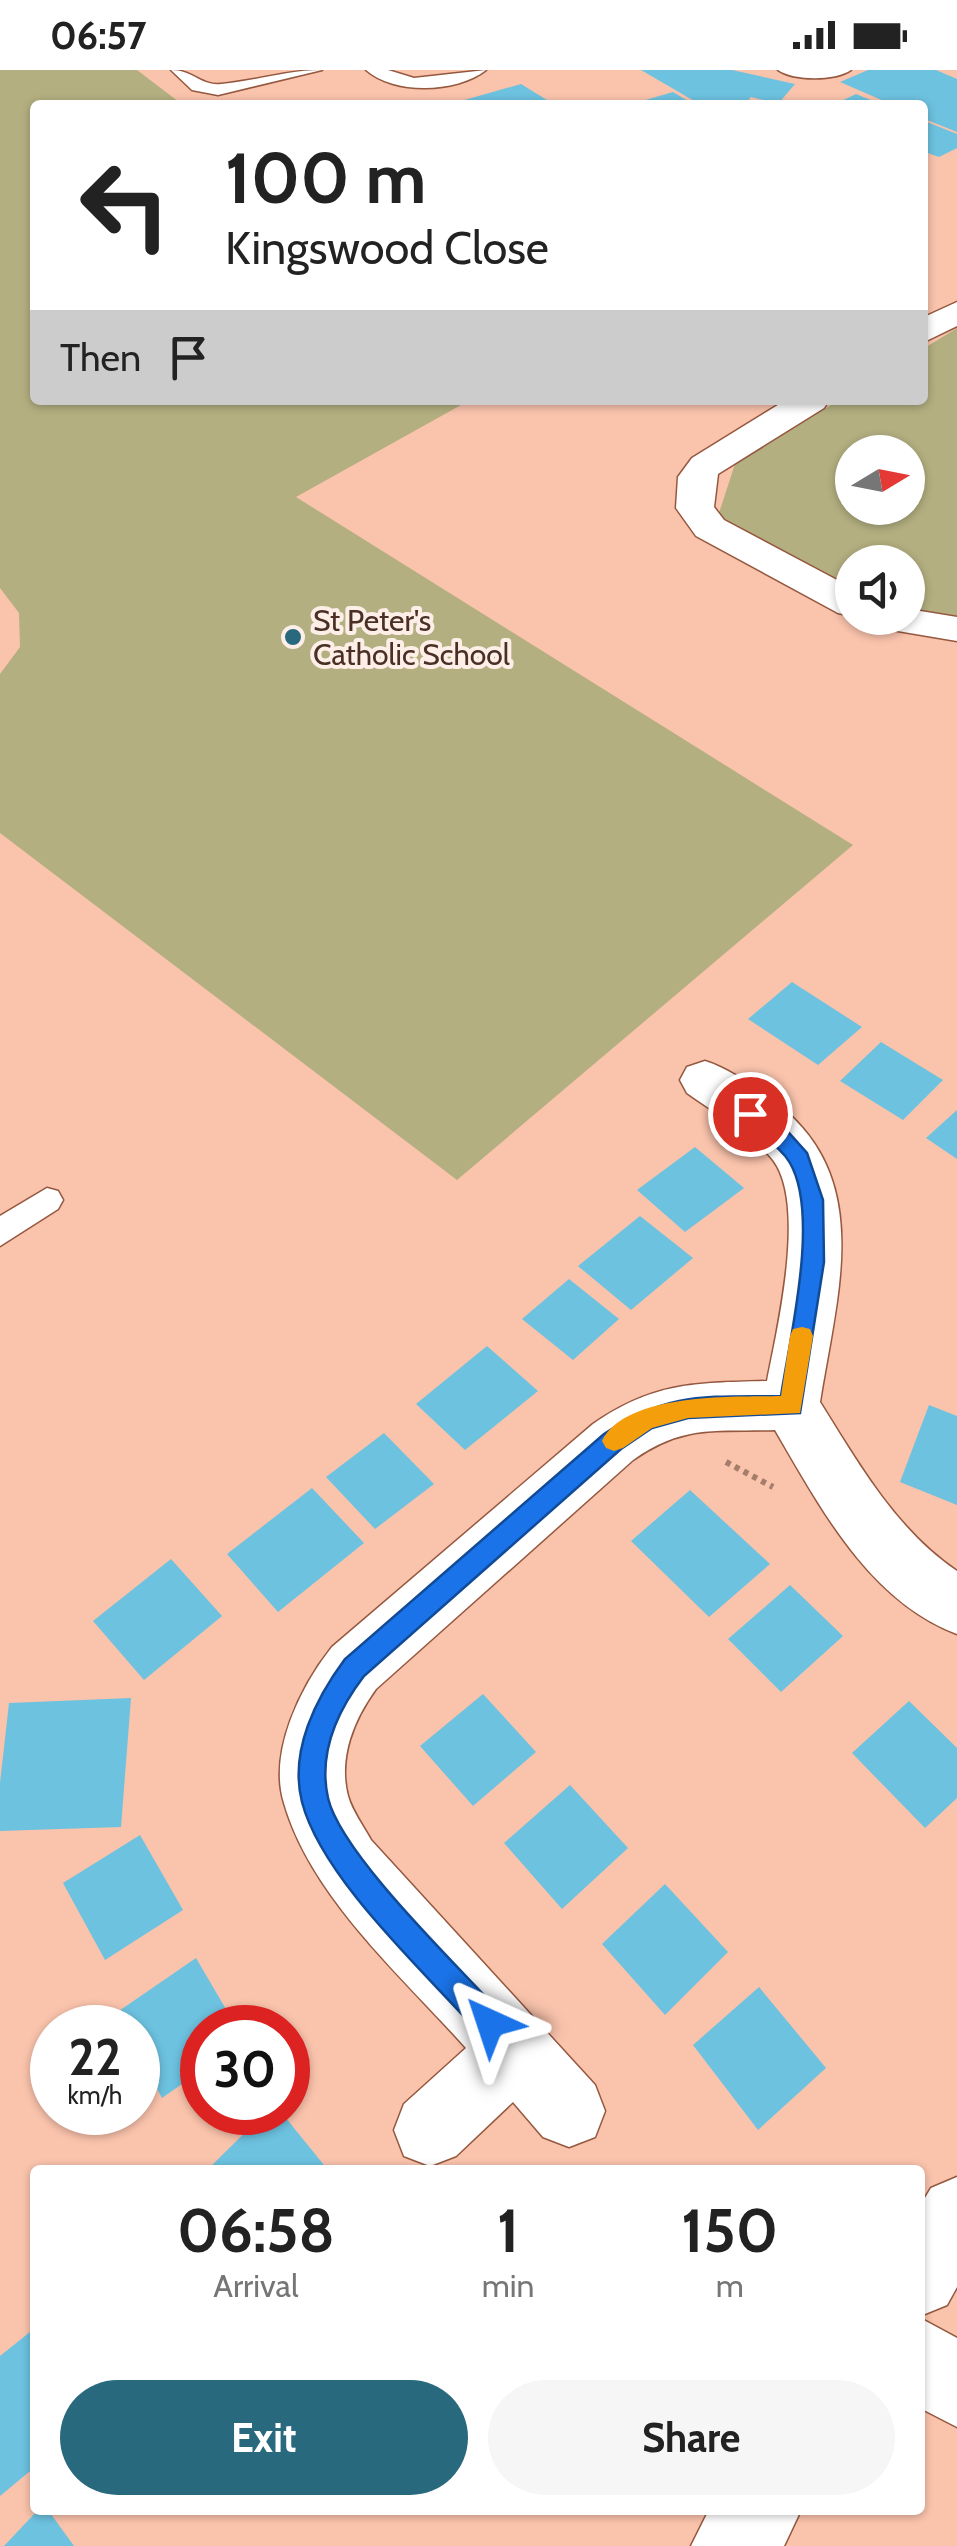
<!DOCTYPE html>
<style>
:root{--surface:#fff;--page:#f6f6f6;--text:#222;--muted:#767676;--accent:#29697d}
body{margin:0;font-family:Cabin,sans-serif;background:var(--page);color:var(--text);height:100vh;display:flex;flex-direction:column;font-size:38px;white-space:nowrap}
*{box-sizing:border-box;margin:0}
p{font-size:32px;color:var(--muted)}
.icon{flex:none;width:55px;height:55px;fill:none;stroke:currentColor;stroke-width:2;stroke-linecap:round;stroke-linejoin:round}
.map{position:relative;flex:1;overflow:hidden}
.drawer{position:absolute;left:30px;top:2095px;width:895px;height:350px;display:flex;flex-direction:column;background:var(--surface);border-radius:10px;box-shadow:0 2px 8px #0004}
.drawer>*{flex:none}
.banner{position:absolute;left:30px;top:30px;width:898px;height:305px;border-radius:10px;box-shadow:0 2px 8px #0004;background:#fff;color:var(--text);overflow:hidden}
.needle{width:65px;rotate:80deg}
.tools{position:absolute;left:835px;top:365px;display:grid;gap:20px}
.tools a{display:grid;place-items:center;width:90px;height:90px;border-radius:50%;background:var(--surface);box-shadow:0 2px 8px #0004;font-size:50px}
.speed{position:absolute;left:30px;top:1935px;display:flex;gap:20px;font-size:50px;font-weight:700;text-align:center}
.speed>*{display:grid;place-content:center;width:130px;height:130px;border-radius:50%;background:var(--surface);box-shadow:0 2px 8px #0004;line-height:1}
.speed small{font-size:25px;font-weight:400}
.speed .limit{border:15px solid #d22;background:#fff;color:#111}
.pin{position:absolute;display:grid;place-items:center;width:85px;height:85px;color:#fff;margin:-42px;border:5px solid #fff;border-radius:50%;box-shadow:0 2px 10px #0007}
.me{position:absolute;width:110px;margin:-55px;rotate:318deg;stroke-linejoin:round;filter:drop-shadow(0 0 8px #0008)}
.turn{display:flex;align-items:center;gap:35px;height:210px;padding:0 30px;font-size:45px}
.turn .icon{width:130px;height:130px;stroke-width:2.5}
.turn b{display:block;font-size:70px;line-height:85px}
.then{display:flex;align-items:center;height:95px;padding:0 30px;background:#0003;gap:20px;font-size:38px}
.eta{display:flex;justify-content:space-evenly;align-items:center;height:170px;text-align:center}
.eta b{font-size:60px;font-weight:700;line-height:70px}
.button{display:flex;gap:20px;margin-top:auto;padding:20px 30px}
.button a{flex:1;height:115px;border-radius:60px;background:var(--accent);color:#fff;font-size:40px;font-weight:700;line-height:115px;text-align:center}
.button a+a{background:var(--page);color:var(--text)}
.status{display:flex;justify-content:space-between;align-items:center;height:70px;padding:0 50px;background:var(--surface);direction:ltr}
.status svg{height:28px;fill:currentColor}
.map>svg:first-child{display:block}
.green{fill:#b3af80;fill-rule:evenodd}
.building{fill:#6dc2e0}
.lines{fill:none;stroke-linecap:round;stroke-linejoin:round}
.lane-casing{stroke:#95583f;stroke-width:3}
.street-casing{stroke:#95583f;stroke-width:3}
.path{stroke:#a67d6b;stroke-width:6;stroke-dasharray:5 5;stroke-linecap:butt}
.lane{fill:#fff;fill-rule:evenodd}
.street{fill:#fff;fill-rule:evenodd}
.route{fill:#1a73e8;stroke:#114b97;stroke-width:2.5}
.slow{fill:#f59e0b}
.poi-dot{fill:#29697d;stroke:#fdeee8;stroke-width:4}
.labels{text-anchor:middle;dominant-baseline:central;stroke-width:8;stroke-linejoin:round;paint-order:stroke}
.far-poi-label{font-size:30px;fill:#4a2f24;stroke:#fdeee8;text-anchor:start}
</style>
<div class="status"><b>06:57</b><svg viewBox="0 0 49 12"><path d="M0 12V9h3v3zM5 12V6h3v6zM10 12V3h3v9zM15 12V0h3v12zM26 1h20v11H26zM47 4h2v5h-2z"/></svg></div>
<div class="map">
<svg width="957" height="2476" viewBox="0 0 957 2476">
<rect width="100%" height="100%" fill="#fac3ac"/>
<g class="green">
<polygon points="0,0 137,0 183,35 35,35 35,330 470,330 296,427 853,775 457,1110 0,763 0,604 20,577 19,543 0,518"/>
<path d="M957 258V549L908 542V492H852V519L718 446 735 394 839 330H922L923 279ZM852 382H908V438H852Z"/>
</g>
<g class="building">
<polygon points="641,0 732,0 795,14 778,34 751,27 744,35 701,35"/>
<polygon points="868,0 936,0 957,9 957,62 922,48 922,35 893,35 840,12"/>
<polygon points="521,14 555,35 467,35 461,31"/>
<polygon points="673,22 695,35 633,35 632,34"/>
<polygon points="856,24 883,35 833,35"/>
<polygon points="922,50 957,64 957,78 939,87 922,81"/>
<polygon points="792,912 862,957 818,995 748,949"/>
<polygon points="881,972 943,1010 903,1050 840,1011"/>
<polygon points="957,1040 957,1089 926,1068"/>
<polygon points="695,1077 744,1118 685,1162 637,1120"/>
<polygon points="640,1146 693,1188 631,1240 578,1196"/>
<polygon points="569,1209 619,1249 573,1290 522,1249"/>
<polygon points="487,1276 538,1321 465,1380 416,1334"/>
<polygon points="929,1335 957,1346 957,1435 900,1412"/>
<polygon points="384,1363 434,1414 375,1459 326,1407"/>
<polygon points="312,1418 364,1473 278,1542 227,1484"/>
<polygon points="690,1420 770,1494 709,1547 631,1471"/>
<polygon points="171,1489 222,1546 144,1610 93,1551"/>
<polygon points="790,1515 843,1566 781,1622 728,1569"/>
<polygon points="483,1624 536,1682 473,1736 420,1676"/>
<polygon points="131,1628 121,1757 0,1761 0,1713 9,1633"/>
<polygon points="909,1631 957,1678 957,1728 925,1758 852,1683"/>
<polygon points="570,1715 628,1778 562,1839 504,1773"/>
<polygon points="140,1765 183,1840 105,1890 63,1813"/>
<polygon points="665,1814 728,1882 665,1945 602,1874"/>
<polygon points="196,1888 237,1958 202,1958 202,2000 162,2028 138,1983 138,1958 124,1958 116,1943"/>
<polygon points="759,1917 826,1998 758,2060 693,1975"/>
<polygon points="266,2042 281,2042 328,2100 207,2100"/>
<polygon points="35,2258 35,2397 0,2426 0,2286"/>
<polygon points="38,2440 48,2440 74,2476 4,2476"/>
</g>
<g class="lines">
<defs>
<g id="lane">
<path d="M171 0C193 0 201 16 221 14 256 11 287 0 322 0L218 25 192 20Z"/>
<path d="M366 0H388L414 8 486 0C457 23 394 25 366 0Z"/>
<path d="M778 0H851C835 11 794 11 778 0Z"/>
<polygon points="47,1118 58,1121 63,1130 58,1139 0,1176 0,1146"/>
</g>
<g id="street">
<polygon points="957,232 957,256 922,273 922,248"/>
<polygon points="786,330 829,330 824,338 718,404 714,437 724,450 852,518 852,546 838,543 696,466 676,438 678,407 692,388"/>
<polygon points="908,539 957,547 957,571 874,557 868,548 908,548"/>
<path d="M705 991C727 998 745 1011 765 1025 877 1101 838 1218 820 1332 858 1393 896 1460 957 1501V1564C869 1531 820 1437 775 1360 716 1362 684 1354 633 1390L376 1619C354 1649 338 1688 348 1726 352 1741 364 1757 371 1770L595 2015 605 2041 595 2067 569 2077 543 2067 513 2032 456 2086 430 2096 404 2086 394 2060 404 2034 466 1978C402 1906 311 1827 284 1733 268 1682 301 1616 332 1577L593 1354C654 1312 695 1313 767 1311 777 1259 807 1135 773 1090 751 1062 716 1044 687 1023L680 1010 687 997Z"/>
<polygon points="957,2107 957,2217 947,2235 920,2246 920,2136 931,2118"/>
<polygon points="920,2248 957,2268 957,2357 920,2338"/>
<polygon points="709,2440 801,2440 784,2476 691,2476"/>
</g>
</defs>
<use href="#lane" class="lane-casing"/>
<use href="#street" class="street-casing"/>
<polyline class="path" points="726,1392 773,1417"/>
<use href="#lane" class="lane"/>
<use href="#street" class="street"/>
</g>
<path class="route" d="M750 1035 781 1054 807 1083 823 1130 824 1192 800 1343 688 1348 652 1358 621 1379 364 1606C338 1640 318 1683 328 1728 341 1784 457 1895 500 1942L504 1953 500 1963 490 1967 479 1963C426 1903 322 1809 302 1732 289 1681 316 1628 345 1589L604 1364C669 1321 707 1327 781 1326 790 1267 820 1145 790 1093 778 1072 752 1063 740 1044Z"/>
<path class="slow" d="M802 1257 810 1259 813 1266 800 1343 688 1348 652 1358 623 1378 614 1381 606 1378 602 1371C626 1322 735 1327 781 1326L790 1266 793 1259Z"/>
<circle class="poi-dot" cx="293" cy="567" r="10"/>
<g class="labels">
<g class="far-poi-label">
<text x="313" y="550">St Peter's<tspan x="313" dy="34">Catholic School</tspan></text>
</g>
</g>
</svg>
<div class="tools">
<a><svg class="needle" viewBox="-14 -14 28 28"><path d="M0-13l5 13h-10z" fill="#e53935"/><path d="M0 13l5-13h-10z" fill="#767676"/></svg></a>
<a><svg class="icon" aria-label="sound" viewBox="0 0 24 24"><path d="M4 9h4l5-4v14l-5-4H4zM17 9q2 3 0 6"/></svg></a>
</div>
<div class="speed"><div>22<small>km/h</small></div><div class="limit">30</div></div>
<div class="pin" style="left:750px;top:1044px;background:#d93025"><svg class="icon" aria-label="arrive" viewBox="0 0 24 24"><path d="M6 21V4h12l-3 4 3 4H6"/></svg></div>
<svg class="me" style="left:490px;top:1953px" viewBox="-20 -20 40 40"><path d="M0-17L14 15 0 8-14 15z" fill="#1a73e8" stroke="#fff" stroke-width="4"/></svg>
<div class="banner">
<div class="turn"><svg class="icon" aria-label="left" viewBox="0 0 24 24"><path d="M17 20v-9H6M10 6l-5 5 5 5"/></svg><div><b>100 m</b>Kingswood Close</div></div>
<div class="then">Then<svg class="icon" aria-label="arrive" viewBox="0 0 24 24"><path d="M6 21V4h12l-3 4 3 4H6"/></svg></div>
</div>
<section class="drawer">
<div class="eta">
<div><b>06:58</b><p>Arrival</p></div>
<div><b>1</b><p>min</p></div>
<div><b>150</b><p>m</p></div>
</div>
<div class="button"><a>Exit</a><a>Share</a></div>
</section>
</div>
